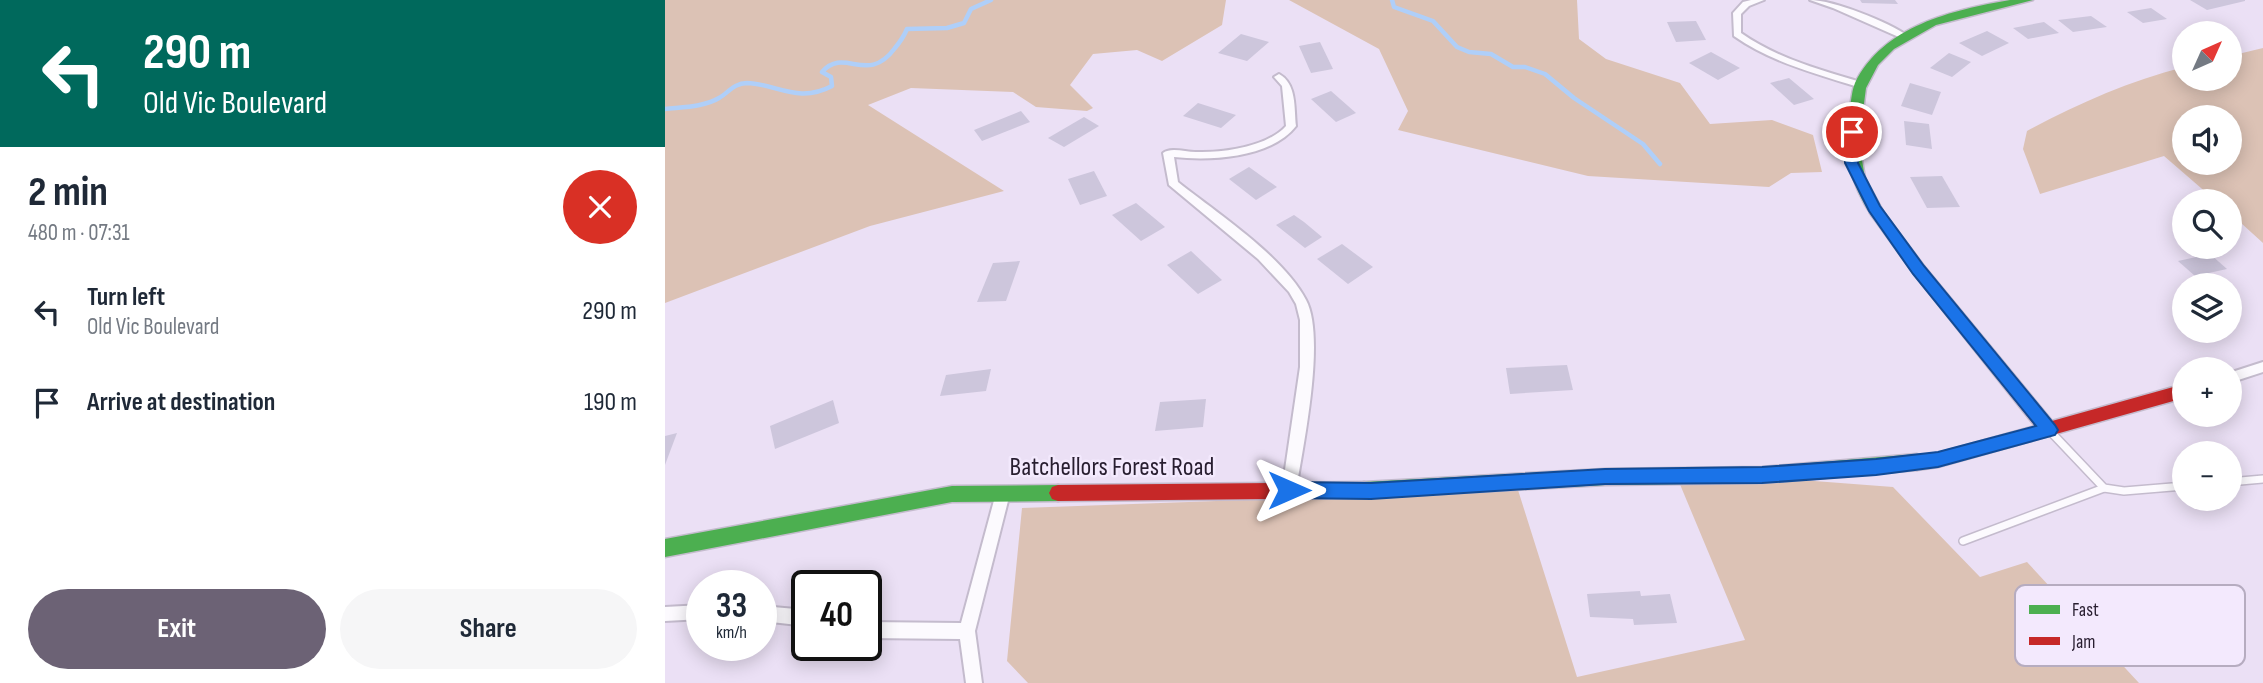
<!DOCTYPE html>
<meta charset="utf-8">
<style>
:root{--surface:#fff;--page:#f6f6f7;--text:#1f2937;--muted:#747a83;--accent:#6c6275}
body{margin:0;font-family:"Sofia Sans Condensed",sans-serif;background:var(--page);color:var(--text);height:100vh;display:flex;flex-direction:column;font-size:26px;white-space:nowrap}
*{box-sizing:border-box;margin:0}
p{font-size:23px;color:var(--muted)}
.icon{flex:none;width:38px;height:38px;fill:none;stroke:currentColor;stroke-width:2;stroke-linecap:round;stroke-linejoin:round}
.map{position:relative;flex:1;overflow:hidden}
.side{display:flex;flex-direction:column;background:var(--surface);width:665px}
.side>*{flex:none}
.top-card{background:#00695c;color:#fff;overflow:hidden}
.needle{width:46px;rotate:45deg}
.controls{position:absolute;left:1507px;top:21px;display:grid;gap:14px}
.controls a{display:grid;place-items:center;width:70px;height:70px;border-radius:50%;background:var(--surface);box-shadow:0 4px 18px #0003;font-size:35px}
.speed{position:absolute;left:21px;top:570px;display:flex;gap:14px;font-size:35px;font-weight:700;text-align:center}
.speed>*{display:grid;place-content:center;width:91px;height:91px;border-radius:50%;background:var(--surface);box-shadow:0 4px 18px #0003;line-height:1}
.speed small{font-size:18px;font-weight:400}
.speed .limit{border:4px solid #111;border-radius:10px;background:#fff;color:#111}
.pin{position:absolute;display:grid;place-items:center;width:60px;height:60px;color:#fff;margin:-30px;border:4px solid #fff;border-radius:50%;box-shadow:0 2px 7px #0007}
.me{position:absolute;width:77px;margin:-38px;rotate:90deg;stroke-linejoin:round;filter:drop-shadow(0 0 5px #0008)}
.turn{display:flex;align-items:center;gap:24px;height:147px;padding:0 28px;font-size:32px}
.turn .icon{width:91px;height:91px;stroke-width:2.5}
.turn b{display:block;font-size:49px;line-height:60px}
.round{display:grid;place-items:center;flex:none;width:74px;height:74px;border-radius:37px;background:var(--page)}
.overview{display:flex;align-items:center;justify-content:space-between;height:119px;padding:0 28px}
h1{font-size:42px;font-weight:700;line-height:52px}
.button{display:flex;gap:14px;margin-top:auto;padding:14px 28px}
.button a{flex:1;height:80px;border-radius:42px;background:var(--accent);color:#fff;font-size:28px;font-weight:700;line-height:80px;text-align:center}
.button a+a{background:var(--page);color:var(--text)}
ul{padding:0;list-style:none}
li{display:flex;align-items:center;gap:21px;height:91px;padding:0 28px}
li div{flex:1}
li b{display:block;font-size:26px}
li em{font-style:normal}
main{display:flex;flex:1;min-height:0}
.map>svg:first-child{display:block}
.green{fill:#dcc2b5;fill-rule:evenodd}
.lines{fill:none;stroke-linecap:round;stroke-linejoin:round}
.stream{stroke:#afcff9;stroke-width:4.5}
.building{fill:#cdc6dc}
.lane-casing{stroke:#c4bbcd;stroke-width:10}
.street-casing{stroke:#c4bbcd;stroke-width:4}
.fast-casing{stroke:#c4bbcd;stroke-width:3}
.jam-casing{stroke:#c4bbcd;stroke-width:3}
.lane{stroke:#fcfafe;stroke-width:7}
.street{fill:#fcfafe;fill-rule:evenodd}
.fast{fill:#4caf50;fill-rule:evenodd}
.jam{fill:#c62828;fill-rule:evenodd}
.route{fill:#1a73e8;stroke:#114b97;stroke-width:2}
.labels{text-anchor:middle;dominant-baseline:central;stroke-width:5;stroke-linejoin:round;paint-order:stroke}
.street-label{font-size:26px;fill:#281e30;stroke:#f3e9fd}
.key{fill:#f3e9fd;stroke:#b6acc0;stroke-width:2}
.key-label{font-size:19px;fill:#281e30}
</style>
<main>
<section class="side">
<div class="top-card">
<div class="turn"><svg class="icon" aria-label="left" viewBox="0 0 24 24"><path d="M17 20v-9H6M10 6l-5 5 5 5"/></svg><div><b>290 m</b>Old Vic Boulevard</div></div>
</div>
<div class="overview"><div><h1>2 min</h1><p>480 m · 07:31</p></div><a class="round" style="background:#d93025;color:#fff"><svg class="icon" aria-label="close" viewBox="0 0 24 24"><path d="M6 6l12 12M18 6L6 18"/></svg></a></div>
<ul>
<li><svg class="icon" aria-label="left" viewBox="0 0 24 24"><path d="M17 20v-9H6M10 6l-5 5 5 5"/></svg><div><b>Turn left</b><p>Old Vic Boulevard</p></div><em>290 m</em></li>
<li><svg class="icon" aria-label="arrive" viewBox="0 0 24 24"><path d="M6 21V4h12l-3 4 3 4H6"/></svg><div><b>Arrive at destination</b></div><em>190 m</em></li>
</ul>
<div class="button"><a>Exit</a><a>Share</a></div>
</section>
<div class="map">
<svg width="1598" height="683" viewBox="0 0 1598 683">
<rect width="100%" height="100%" fill="#ebe0f5"/>
<g class="green">
<polygon points="0,0 561,0 557,25 497,61 472,50 428,54 405,85 428,108 422,111 371,107 348,92 246,88 203,105 339,191 205,226 0,303"/>
<polygon points="624,0 912,0 914,39 941,59 1015,83 1045,124 1107,120 1148,135 1157,172 1126,173 1104,187 923,176 733,130 743,111 714,49"/>
<path d="M1598 48V243L1565 213 1564 201H1551L1499 156 1375 194 1358 149 1362 131C1412 104 1464 81 1519 67V79H1564L1565 56ZM1564 117V163H1519V117Z"/>
<polygon points="1098,477 1228,487 1315,577 1362,562 1474,683 363,683 342,661 357,508 853,490 912,677 1080,640 1014,482"/>
</g>
<g class="lines">
<g class="stream">
<polyline points="727,0 729,7 768,21 792,47 804,52 826,54 848,67 860,67 880,74 909,98 978,144 995,164"/>
<path d="M0 109C17 107 39 107 54 98 63 93 69 83 82 83 112 84 133 104 167 86L166 77 157 72C180 46 202 86 230 48 235 42 239 36 242 29L282 28 299 23 306 9 326 0"/>
</g>
</g>
<g class="building">
<polygon points="1195,0 1230,0 1233,4 1197,3"/>
<polygon points="1525,0 1580,0 1580,1 1542,10"/>
<polygon points="1486,8 1502,19 1478,23 1462,12"/>
<polygon points="1426,16 1442,27 1408,32 1393,20"/>
<polygon points="1031,21 1041,40 1011,42 1002,22"/>
<polygon points="1379,22 1394,33 1363,39 1348,28"/>
<polygon points="1322,31 1344,43 1317,56 1294,43"/>
<polygon points="576,34 604,42 582,61 553,53"/>
<polygon points="655,42 668,69 646,73 634,46"/>
<polygon points="1046,52 1075,68 1053,80 1024,63"/>
<polygon points="1284,53 1306,62 1287,77 1265,68"/>
<polygon points="1124,78 1149,99 1129,105 1105,83"/>
<polygon points="1245,83 1276,92 1267,115 1236,106"/>
<polygon points="666,91 691,113 671,122 646,99"/>
<polygon points="533,103 571,115 556,128 518,116"/>
<polygon points="356,111 365,122 317,141 309,130"/>
<polygon points="419,117 434,126 399,147 383,138"/>
<polygon points="1239,121 1264,124 1267,149 1241,145"/>
<polygon points="584,167 612,187 591,200 564,179"/>
<polygon points="429,171 442,196 415,205 403,179"/>
<polygon points="1277,176 1295,207 1262,208 1245,177"/>
<polygon points="471,203 500,227 476,241 447,215"/>
<polygon points="629,215 639,222 657,237 640,248 611,225"/>
<polygon points="677,244 708,267 683,284 652,259"/>
<polygon points="526,251 557,280 533,294 502,265"/>
<polygon points="1545,254 1562,269 1530,276 1513,261"/>
<polygon points="355,261 341,301 312,302 328,263"/>
<polygon points="902,365 908,390 845,394 841,368"/>
<polygon points="326,369 321,391 275,396 281,375"/>
<polygon points="541,399 538,427 490,431 495,402"/>
<polygon points="168,400 174,423 110,449 105,426"/>
<polygon points="12,433 0,465 0,436"/>
<polygon points="975,591 976,596 1005,594 1012,623 969,625 968,619 925,617 922,594"/>
</g>
<g class="lines">
<defs>
<g id="lane">
<polyline points="1384,430 1439,488 1459,491 1519,486"/>
<polyline points="1564,482 1598,479"/>
<polyline points="1298,541 1439,488"/>
</g>
<g id="street">
<path d="M1086 0H1099L1084 6 1076 14V33C1113 59 1157 70 1199 83V87H1193C1149 73 1106 62 1069 36L1068 13 1078 2Z"/>
<path d="M1145 0C1168 0 1224 22 1243 36L1236 38 1168 8Z"/>
<path d="M614 74C632 84 629 108 631 126 606 158 546 161 509 157L513 182C552 213 618 256 641 300 661 337 638 447 631 490L629 494 624 496 619 494 617 490 635 367V320L631 304 624 292 593 259 504 185 498 153C506 147 520 152 531 152 558 153 602 147 621 126L617 86 609 77Z"/>
<polygon points="1598,362 1598,372 1564,383 1564,373"/>
<polygon points="338,487 343,489 345,493 310,631 317,683 301,683 295,639 201,638 201,622 296,623 331,493 333,489"/>
<polygon points="37,605 37,619 0,621 0,607"/>
<polygon points="96,606 142,610 142,626 96,621"/>
</g>
<g id="fast">
<path d="M1345 0H1368L1271 25 1229 49 1213 65 1201 88 1194 142 1200 178 1219 213 1217 216H1207C1186 184 1178 154 1184 115 1186 105 1186 93 1190 83 1218 26 1287 10 1345 0Z"/>
<polygon points="1252,454 1258,457 1261,462 1258,467 1252,470 1097,483 940,485 699,498 693,496 690,490 693,484 699,482 940,469 1097,467"/>
<polygon points="393,485 399,487 402,493 399,499 393,501 287,502 0,557 0,539 287,486"/>
</g>
<g id="jam">
<polygon points="1212,208 1217,210 1259,266 1387,421 1519,384 1519,398 1273,467 1252,470 1246,467 1243,462 1246,457 1273,453 1370,426 1249,274 1205,213"/>
<polygon points="699,482 705,484 708,490 705,496 699,498 393,501 387,499 384,493 387,487 393,485"/>
</g>
</defs>
<use href="#lane" class="lane-casing"/>
<use href="#street" class="street-casing"/>
<use href="#fast" class="fast-casing"/>
<use href="#jam" class="jam-casing"/>
<use href="#lane" class="lane"/>
<use href="#street" class="street"/>
<use href="#fast" class="fast"/>
<use href="#jam" class="jam"/>
</g>
<polygon class="route" points="1187,128 1193,132 1193,163 1215,206 1259,266 1390,425 1393,430 1390,435 1273,467 1211,475 1097,483 940,484 706,499 624,498 618,496 615,490 618,485 624,482 706,483 940,469 1097,467 1211,459 1273,452 1371,426 1248,274 1204,211 1180,163 1180,132"/>
<g class="labels">
<g class="street-label">
<text x="447" y="467">Batchellors Forest Road</text>
</g>
</g>
<rect x="1350" y="585" width="230" height="81" rx="10" class="key"/>
<rect x="1364" y="605" width="31" height="9" fill="#4caf50"/>
<rect x="1364" y="637" width="31" height="8" fill="#c62828"/>
<g class="key-label">
<text x="1407" y="616">Fast</text>
<text x="1407" y="648">Jam</text>
</g>
</svg>
<div class="controls">
<a><svg class="needle" viewBox="-14 -14 28 28"><path d="M0-13l5 13h-10z" fill="#e53935"/><path d="M0 13l5-13h-10z" fill="#747a83"/></svg></a>
<a><svg class="icon" aria-label="sound" viewBox="0 0 24 24"><path d="M4 9h4l5-4v14l-5-4H4zM17 9q2 3 0 6"/></svg></a>
<a><svg class="icon" aria-label="search" viewBox="0 0 24 24"><circle cx="10" cy="10" r="6"/><path d="M15 15l6 6"/></svg></a>
<a><svg class="icon" aria-label="layers" viewBox="0 0 24 24"><path d="M12 4l9 5-9 5-9-5zM3 14l9 5 9-5"/></svg></a>
<a>+</a>
<a>−</a>
</div>
<div class="speed"><div>33<small>km/h</small></div><div class="limit">40</div></div>
<div class="pin" style="left:1187px;top:132px;background:#d93025"><svg class="icon" aria-label="arrive" viewBox="0 0 24 24"><path d="M6 21V4h12l-3 4 3 4H6"/></svg></div>
<svg class="me" style="left:624px;top:490px" viewBox="-20 -20 40 40"><path d="M0-17L14 15 0 8-14 15z" fill="#1a73e8" stroke="#fff" stroke-width="4"/></svg>
</div>
</main>
